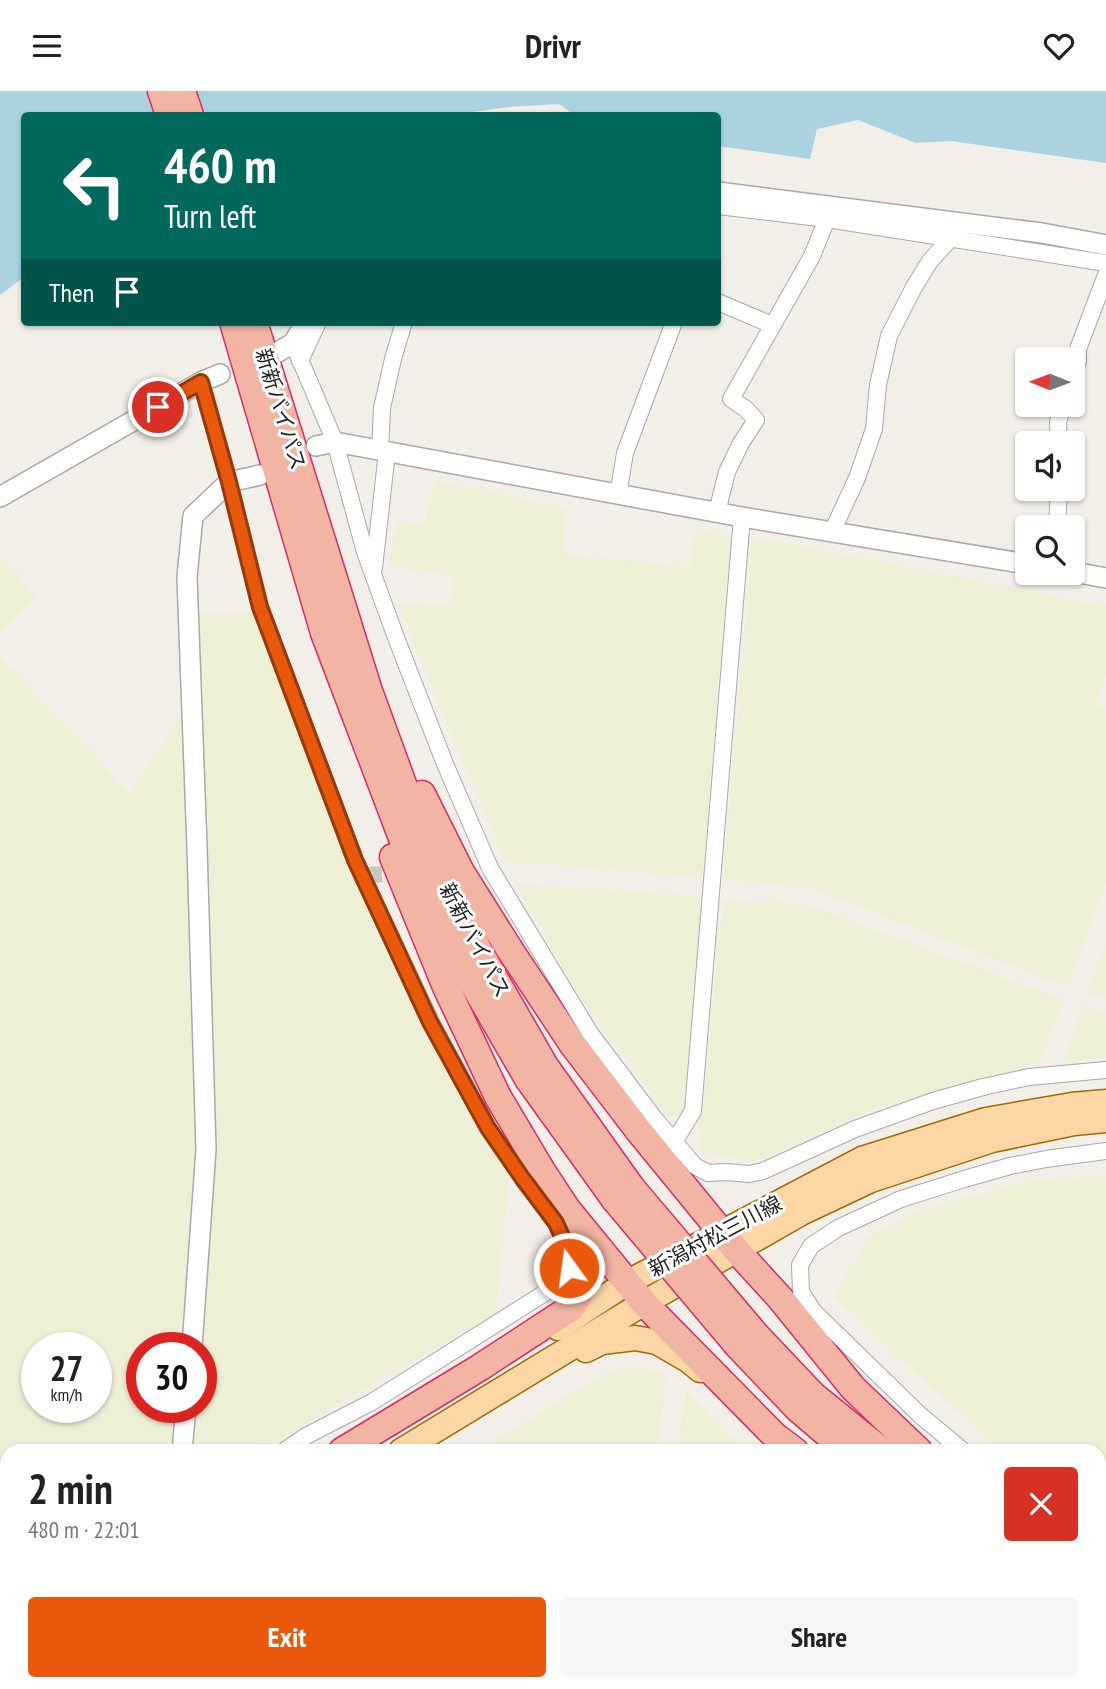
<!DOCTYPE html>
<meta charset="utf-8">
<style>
:root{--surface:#fff;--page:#f6f6f6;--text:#222;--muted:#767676;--accent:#ea580c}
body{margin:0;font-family:"PT Sans Narrow","Noto Sans JP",sans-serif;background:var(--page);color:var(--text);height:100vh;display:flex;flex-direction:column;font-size:26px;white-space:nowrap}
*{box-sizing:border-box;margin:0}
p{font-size:23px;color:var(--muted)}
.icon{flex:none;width:38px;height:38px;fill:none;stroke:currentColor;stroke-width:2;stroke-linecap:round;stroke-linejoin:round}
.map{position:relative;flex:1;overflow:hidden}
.drawer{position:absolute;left:0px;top:1353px;width:1106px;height:247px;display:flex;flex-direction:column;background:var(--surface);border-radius:21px 21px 0 0;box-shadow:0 2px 5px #0004}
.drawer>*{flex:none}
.hud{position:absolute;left:21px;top:21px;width:700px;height:214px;border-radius:7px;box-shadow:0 2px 5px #0004;background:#00695c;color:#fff;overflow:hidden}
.needle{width:46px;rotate:271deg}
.tools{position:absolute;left:1015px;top:256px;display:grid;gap:14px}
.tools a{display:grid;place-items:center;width:70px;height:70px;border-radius:7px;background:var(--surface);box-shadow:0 2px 5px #0004;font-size:35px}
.speed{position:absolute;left:21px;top:1241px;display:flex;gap:14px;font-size:35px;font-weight:700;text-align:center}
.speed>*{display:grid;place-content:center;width:91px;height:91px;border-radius:50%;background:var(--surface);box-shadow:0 2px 5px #0004;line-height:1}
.speed small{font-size:18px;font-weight:400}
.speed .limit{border:10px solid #d22;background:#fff;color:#111}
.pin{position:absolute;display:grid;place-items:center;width:60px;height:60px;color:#fff;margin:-30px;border:4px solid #fff;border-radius:50%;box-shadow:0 2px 7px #0007}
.me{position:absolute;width:77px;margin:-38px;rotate:346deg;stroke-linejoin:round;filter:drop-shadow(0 0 5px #0008)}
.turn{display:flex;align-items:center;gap:24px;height:147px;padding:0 28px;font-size:32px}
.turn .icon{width:91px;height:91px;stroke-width:2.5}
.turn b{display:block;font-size:49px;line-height:60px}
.then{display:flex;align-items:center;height:66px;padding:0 28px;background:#0003;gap:14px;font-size:26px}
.round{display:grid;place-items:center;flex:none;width:74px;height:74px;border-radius:7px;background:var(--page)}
.head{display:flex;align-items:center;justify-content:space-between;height:119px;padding:0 28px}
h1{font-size:42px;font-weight:800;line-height:52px}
.cta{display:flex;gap:14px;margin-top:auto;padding:14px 28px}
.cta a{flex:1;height:80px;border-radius:7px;background:var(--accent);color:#fff;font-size:28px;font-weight:800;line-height:80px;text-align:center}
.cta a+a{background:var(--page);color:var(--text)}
header{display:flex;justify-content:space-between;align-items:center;height:91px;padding:0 28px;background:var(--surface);font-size:32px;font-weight:800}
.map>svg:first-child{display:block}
.farmland{fill:#eef0d5;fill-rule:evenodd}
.water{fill:#aad3df}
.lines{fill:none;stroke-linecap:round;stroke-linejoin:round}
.canal{stroke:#aad3df;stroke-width:14}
.minor-tunnel{stroke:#c8c6c1;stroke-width:16;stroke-dasharray:16 8;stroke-linecap:butt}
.minor-casing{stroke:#a9a9a9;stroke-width:18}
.tertiary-casing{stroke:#a9a9a9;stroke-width:22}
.primary-casing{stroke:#a06b00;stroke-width:27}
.trunk-casing{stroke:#dc2a67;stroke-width:29}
.minor{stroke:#fff;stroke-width:16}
.tertiary{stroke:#fff;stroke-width:19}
.primary{stroke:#fcd6a4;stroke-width:24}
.trunk{stroke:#f2b4a3;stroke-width:26}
.trunk-bridge-casing{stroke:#dc2a67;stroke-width:29;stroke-linecap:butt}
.trunk-bridge{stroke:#f2b4a3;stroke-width:26}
.route-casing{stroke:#983908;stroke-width:18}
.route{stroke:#ea580c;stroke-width:12}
.labels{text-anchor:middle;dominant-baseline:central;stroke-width:6;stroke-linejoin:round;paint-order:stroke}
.street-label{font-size:21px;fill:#222;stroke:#fff}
</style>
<header><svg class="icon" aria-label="menu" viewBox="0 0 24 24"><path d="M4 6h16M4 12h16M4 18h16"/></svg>Drivr<svg class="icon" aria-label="heart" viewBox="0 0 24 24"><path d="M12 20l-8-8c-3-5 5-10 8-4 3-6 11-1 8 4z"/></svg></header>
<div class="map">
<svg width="1106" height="1598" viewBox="0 0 1106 1598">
<rect width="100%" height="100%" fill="#f2efe9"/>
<g class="farmland">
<polygon points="436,389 566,417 564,463 689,476 696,439 731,445 702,787 505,770 424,578 399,513 450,514 455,484 389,476 396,431 424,433"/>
<polygon points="753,446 1106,515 1106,583 1096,614 1106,619 1106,791 1068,896 808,796 723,789"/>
<polygon points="2,465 36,506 0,543 0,467"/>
<path d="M198 522H254L334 735 423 935 510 1081 496 1222 258 1360H7V1511L0 1515V566L130 702 201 594ZM37 1256H96V1316H37ZM142 1256H201V1316H142Z"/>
<polygon points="515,792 702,805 686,1021 668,1026 570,891"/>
<polygon points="723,809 802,812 1064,909 1039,972 880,1016 755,1071 699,1062"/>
<polygon points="1106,851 1106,908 1087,901"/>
<polygon points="1083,915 1106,923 1106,966 1063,971"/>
<polygon points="1106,1085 1106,1434 1099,1429 1099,1360 1000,1360 834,1206 868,1146 927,1117 1034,1089"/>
<polygon points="643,1276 666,1285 658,1360 489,1360 490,1353 596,1287 621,1277"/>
<polygon points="687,1301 726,1342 748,1360 679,1360 682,1322"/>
<polygon points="168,1592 504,1592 504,1593 502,1598 166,1598"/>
<polygon points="540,1592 1027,1592 1043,1598 537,1598"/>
</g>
<polygon class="water" points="0,0 1106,0 1106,72 951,50 916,52 858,29 817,38 810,68 718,55 718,24 575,24 559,13 509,16 449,24 24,24 24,186 0,204"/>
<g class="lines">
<polyline class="canal" points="873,1598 875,1592"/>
<polyline class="minor-tunnel" points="366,784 406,782"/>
<defs>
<g id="minor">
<polyline points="718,115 827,128 1106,172"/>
<polyline points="718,211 772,234"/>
<polyline points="293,252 335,351 365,461 395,544 445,673 490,777 590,942 654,1027 695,1075 708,1082 726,1081 749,1083 763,1080 855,1038 933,1010 983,996 1029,986 1106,979"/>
<polyline points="300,270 318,231"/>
<polyline points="1073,285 1078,270 1078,258 1106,184"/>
<polyline points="201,291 229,391 260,516 355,769 431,931 488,1037 523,1088 556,1132 569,1161 569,1177 556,1195 372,1311 306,1345 284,1360"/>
<polyline points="1059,352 1058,331 1063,313"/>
<polyline points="380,360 382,317 393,268 404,231"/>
<polyline points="618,404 625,362 674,231"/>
<polyline points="717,421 727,381 741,352 756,329 746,318 731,308 812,165 827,128"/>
<polyline points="1057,436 1059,397"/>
<polyline points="832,441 857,387 874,338 878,294 889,245 914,196 930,170 952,146"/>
<polyline points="374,477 387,361"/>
<polyline points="673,1060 674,1051 693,1020 742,426"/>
<polyline points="963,1360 920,1324 814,1221 801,1201 800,1174 811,1155 838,1137 901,1108 964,1088 1010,1075 1046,1068 1106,1060"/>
<polyline points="1099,1466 1106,1471"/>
<polyline points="0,1531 7,1527"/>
<polyline points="1099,1584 1106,1588"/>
<polyline points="71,1592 72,1598"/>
</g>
<g id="tertiary">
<polyline points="718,101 1042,142 1106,154"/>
<polyline points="273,264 293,252 306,231"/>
<polyline points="316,355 335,351 742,426 1027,473"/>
<polyline points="0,406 201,291 220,283"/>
<polyline points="1073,481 1106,487"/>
<polyline points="192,1256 206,1058 197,756 187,486 193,425 229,391 260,384"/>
<polyline points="182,1360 186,1316"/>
<polyline points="154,1598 156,1592"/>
</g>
<g id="primary">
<polyline points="558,1237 628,1191 862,1068 986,1029 1072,1014 1106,1011"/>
<polyline points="586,1259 602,1251 635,1247 657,1251 688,1269 700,1279"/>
<polyline points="401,1360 644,1212 801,1122 871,1089 992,1049 1074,1032 1106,1029"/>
<polyline points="0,1598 10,1592"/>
</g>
<g id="trunk">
<polyline points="161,0 169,24"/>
<polyline points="182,0 190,24"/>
<polyline points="233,231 324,542 405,755 461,872 528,988 615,1109"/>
<polyline points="254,231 369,600 422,745 479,860 545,975 631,1096"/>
<polyline points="422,703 461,781 512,862 573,954 638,1039 737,1160 780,1207 853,1297 919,1360"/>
<polyline points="393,766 446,896 498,1006 542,1080 567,1118 644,1212 775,1345 795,1360"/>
<polyline points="757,1245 813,1304 882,1360"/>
<polyline points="737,1254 798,1318 847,1360"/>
<path d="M342 1360 479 1277 571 1217C582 1202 596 1176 589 1157 587 1153 581 1147 578 1143"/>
<polyline points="1099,1499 1106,1503"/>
<polyline points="1099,1555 1106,1558"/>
<polyline points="0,1561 7,1557"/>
</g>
</defs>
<use href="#minor" class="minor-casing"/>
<use href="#tertiary" class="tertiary-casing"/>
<use href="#primary" class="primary-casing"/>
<use href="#trunk" class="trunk-casing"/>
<use href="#minor" class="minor"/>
<use href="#tertiary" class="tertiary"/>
<use href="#primary" class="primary"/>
<use href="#trunk" class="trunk"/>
<defs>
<g id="trunk-bridge">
<polyline points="631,1096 757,1245"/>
<polyline points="615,1109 737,1254"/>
</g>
</defs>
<use href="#trunk-bridge" class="trunk-bridge-casing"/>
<use href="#trunk-bridge" class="trunk-bridge"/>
</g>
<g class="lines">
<defs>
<polyline id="route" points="158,316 201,291 229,391 260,516 355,769 430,931 488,1037 523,1088 556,1132 569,1161 569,1177"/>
</defs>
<use href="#route" class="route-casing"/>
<use href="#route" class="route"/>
</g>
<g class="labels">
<g class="street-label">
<text transform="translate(281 318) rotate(73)">新新バイパス</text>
<text transform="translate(475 849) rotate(62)">新新バイパス</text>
<text transform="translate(715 1145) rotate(-28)">新潟村松三川線</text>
</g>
</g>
</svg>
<div class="tools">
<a><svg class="needle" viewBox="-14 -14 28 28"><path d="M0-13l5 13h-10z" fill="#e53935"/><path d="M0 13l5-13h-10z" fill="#767676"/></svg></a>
<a><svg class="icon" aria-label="sound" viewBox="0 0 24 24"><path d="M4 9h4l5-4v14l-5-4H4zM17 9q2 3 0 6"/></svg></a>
<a><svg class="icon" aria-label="search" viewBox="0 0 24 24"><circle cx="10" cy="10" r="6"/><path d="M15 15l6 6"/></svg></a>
</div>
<div class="speed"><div>27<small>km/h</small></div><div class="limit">30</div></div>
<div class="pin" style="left:158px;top:316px;background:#d93025"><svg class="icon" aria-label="arrive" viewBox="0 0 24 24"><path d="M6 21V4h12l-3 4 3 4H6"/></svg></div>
<svg class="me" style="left:569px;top:1177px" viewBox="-20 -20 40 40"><circle r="17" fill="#ea580c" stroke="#fff" stroke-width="3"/><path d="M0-11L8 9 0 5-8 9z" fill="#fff"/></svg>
<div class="hud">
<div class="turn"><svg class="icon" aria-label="left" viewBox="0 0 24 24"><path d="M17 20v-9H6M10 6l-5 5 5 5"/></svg><div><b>460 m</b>Turn left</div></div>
<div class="then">Then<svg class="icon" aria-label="arrive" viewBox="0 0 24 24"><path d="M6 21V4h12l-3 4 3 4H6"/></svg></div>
</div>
<section class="drawer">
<div class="head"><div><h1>2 min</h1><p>480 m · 22:01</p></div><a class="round" style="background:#d93025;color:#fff"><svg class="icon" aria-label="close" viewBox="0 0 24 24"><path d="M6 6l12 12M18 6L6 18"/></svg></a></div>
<div class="cta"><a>Exit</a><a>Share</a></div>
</section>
</div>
